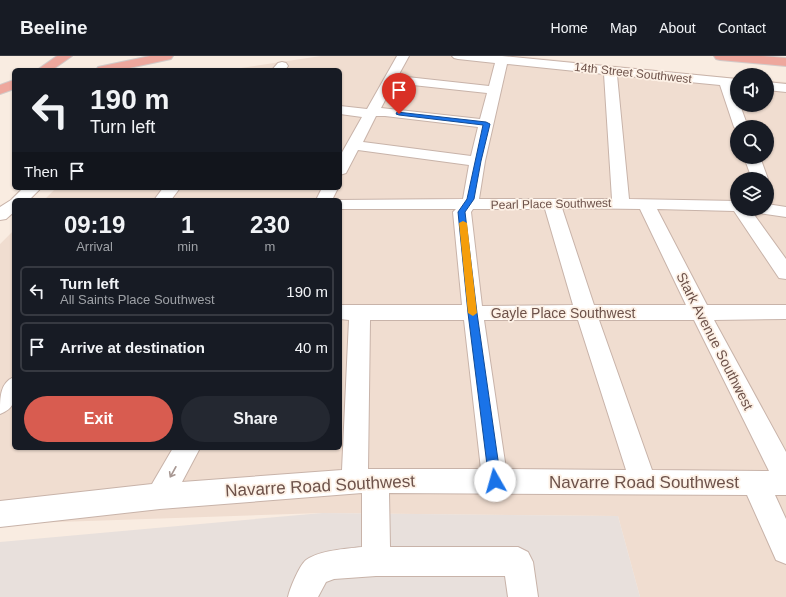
<!DOCTYPE html>
<style>
:root{--surface:#171b24;--page:#242831;--text:#f1f3f6;--muted:#9ea1a6;--line:#363941;--accent:#d85c50}
body{margin:0;font-family:Arial,sans-serif;background:var(--page);color:var(--text);height:100vh;display:flex;flex-direction:column;font-size:15px;white-space:nowrap}
*{box-sizing:border-box;margin:0}
p{font-size:13px;color:var(--muted)}
.icon{flex:none;width:22px;height:22px;fill:none;stroke:currentColor;stroke-width:2;stroke-linecap:round;stroke-linejoin:round}
.map{position:relative;flex:1;overflow:hidden}
.panel{position:absolute;left:12px;top:142px;width:330px;height:252px;display:flex;flex-direction:column;background:var(--surface);border-radius:6px;box-shadow:0 1px 3px #0004}
.panel>*{flex:none}
.banner{position:absolute;left:12px;top:12px;width:330px;height:122px;border-radius:6px;box-shadow:0 1px 3px #0004;background:#171b24;color:var(--text);overflow:hidden}
.tools{position:absolute;left:730px;top:12px;display:grid;gap:8px}
.tools a{display:grid;place-items:center;width:44px;height:44px;border-radius:50%;background:var(--surface);box-shadow:0 1px 3px #0004;font-size:20px}
.pin{position:absolute;display:grid;place-items:center;width:34px;height:34px;color:#fff;margin:-41px -17px;border-radius:50% 50% 50% 0;rotate:-45deg;box-shadow:0 0 4px #0007}
.pin .icon{rotate:45deg}
.me{position:absolute;width:44px;margin:-22px;rotate:353deg;stroke-linejoin:round;filter:drop-shadow(0 0 3px #0008)}
.turn{display:flex;align-items:center;gap:14px;height:84px;padding:0 12px;font-size:18px}
.turn .icon{width:52px;height:52px;stroke-width:2.5}
.turn b{display:block;font-size:28px;line-height:34px}
.then{display:flex;align-items:center;height:38px;padding:0 12px;background:#0003;gap:8px;font-size:15px}
.eta{display:flex;justify-content:space-evenly;align-items:center;height:68px;text-align:center}
.eta b{font-size:24px;font-weight:600;line-height:28px}
.action{display:flex;gap:8px;margin-top:auto;padding:8px 12px}
.action a{flex:1;height:46px;border-radius:24px;background:var(--accent);color:#fff;font-size:16px;font-weight:600;line-height:46px;text-align:center}
.action a+a{background:var(--page);color:var(--text)}
ul{padding:0;list-style:none}
li{display:flex;align-items:center;gap:12px;height:50px;margin:0 8px 6px;padding:0 4px;border:2px solid var(--line);border-radius:6px}
li div{flex:1}
li b{display:block;font-size:15px}
li em{font-style:normal}
header{display:flex;align-items:center;gap:24px;box-sizing:border-box;height:56px;padding:0 20px;background:var(--surface);border-bottom:1px solid var(--line)}
header strong{font-size:19px}
nav{display:flex;gap:22px;margin-inline-start:auto;font-size:14px}
.map>svg:first-child{display:block}
.residential{fill:#f0ddd0;fill-rule:evenodd}
.industrial{fill:#e8e0dc}
.lines{fill:none;stroke-linecap:round;stroke-linejoin:round}
.minor-casing{stroke:#c8b3a9;stroke-width:2}
.highway-casing{stroke:#d3cbc9;stroke-width:2}
.minor{fill:#fff;fill-rule:evenodd}
.highway{fill:#eea79d;fill-rule:evenodd}
.oneway{stroke:#a79792}
.route{fill:#1a73e8;stroke:#114b97}
.slow{fill:#f59e0b}
.labels{text-anchor:middle;dominant-baseline:central;stroke-width:3.5;stroke-linejoin:round;paint-order:stroke}
.far-street-label{font-size:12px;fill:#6d524a;stroke:#fdf1e6}
.street-label{font-size:14px;fill:#6d524a;stroke:#fdf1e6}
.near-street-label{font-size:17px;fill:#6d524a;stroke:#fdf1e6}
</style>
<header>
<strong>Beeline</strong>
<nav><a>Home</a><a>Map</a><a>About</a><a>Contact</a></nav>
</header>
<div class="map">
<svg width="786" height="541" viewBox="0 0 786 541">
<rect width="100%" height="100%" fill="#f9ece1"/>
<path class="residential" d="M321 0H519L737 22V49H767V25L786 26V541H640L618 460 322 457 0 468V188L14 174V392H340V144H44L56 132H340V14H228ZM737 71H767V101H737ZM737 123H767V153H737Z"/>
<polygon class="industrial" points="322,457 618,460 640,541 0,541 0,486"/>
<g class="lines">
<defs>
<g id="minor">
<path d="M397 0H409L398 20 489 30 495 7 458 3 454 2 452 0H502L737 23V31L733 30 737 41V49H740L748 71H737V74L734 71 720 29 617 19 629 143 737 145V153H750L786 203V223L779 222 734 155 657 153 707 249H786V263L714 264 786 396V439H775L786 463V508L776 504 747 439 389 437 390 491H518L528 496 533 506 538 541H508L505 520H376L334 523 326 526 318 541H288C290 532 299 510 306 504 320 494 345 493 362 491V437L160 453 0 471V445L152 428 173 392H200L182 426 342 414 349 264 340 263V249H462L453 156 456 153H340V144H336L463 143 469 109 358 94 346 117 340 119V100L362 61 340 58V50L367 53ZM507 8 604 18 612 143H479L485 105ZM394 27 487 37 480 63 381 52ZM376 60H385L478 71 471 100 363 86ZM562 152 640 153 686 249H594ZM473 153H545L573 249 482 250 471 156ZM370 264H464L481 413H368ZM484 264H578L626 414 506 413ZM599 264H694L769 415 652 414Z"/>
<polygon points="282,6 286,7 288,10 285,14 272,14 278,7"/>
<polygon points="767,26 786,28 786,36 767,34"/>
<polygon points="744,101 760,101 768,123 767,124 767,123 752,123"/>
<polygon points="23,132 41,132 29,144 14,144 14,156 6,163 0,164 0,151 11,144"/>
<polygon points="163,132 180,132 171,144 154,144"/>
<polygon points="322,132 338,132 332,144 316,144"/>
<polygon points="767,148 786,151 786,161 759,157 757,153 767,153"/>
<path d="M14 321C14 338 19 351 0 358 0 341 0 327 14 321Z"/>
</g>
<g id="highway">
<polygon points="57,0 72,0 52,14 37,14"/>
<polygon points="150,0 173,0 171,3 120,14 96,14 98,11"/>
<polygon points="714,0 761,0 786,2 786,10 720,4 716,3"/>
<polygon points="14,24 14,33 0,38 0,29"/>
</g>
</defs>
<use href="#minor" class="minor-casing"/>
<use href="#highway" class="highway-casing"/>
<use href="#minor" class="minor"/>
<use href="#highway" class="highway"/>
</g>
<defs><path id="oneway-shaft" d="M-6 0H5M1.5-3L5.5 0L1.5 3" fill="none" stroke-width="1.6" stroke-linecap="round" stroke-linejoin="round"/></defs>
<use class="oneway" href="#oneway-shaft" transform="translate(173 416) rotate(119)"/>
<polygon class="route" points="397,56 486,66 490,68 481,105 474,143 465,156 477,257 501,425 499,429 495,431 491,429 489,425 468,257 458,156 467,143 483,69 399,59 396,58"/>
<polygon class="slow" points="463,165 467,167 477,257 473,260 468,257 459,167"/>
<g class="labels">
<g class="far-street-label">
<text transform="translate(633 17) rotate(6)">14th Street Southwest</text>
<text transform="translate(551 148) rotate(-1)">Pearl Place Southwest</text>
</g>
<g class="street-label">
<text x="563" y="257">Gayle Place Southwest</text>
<text transform="translate(715 285) rotate(63)">Stark Avenue Southwest</text>
</g>
<g class="near-street-label">
<text x="644" y="426">Navarre Road Southwest</text>
<text transform="translate(320 430) rotate(-3)">Navarre Road Southwest</text>
</g>
</g>
</svg>
<div class="tools">
<a><svg class="icon" aria-label="sound" viewBox="0 0 24 24"><path d="M4 9h4l5-4v14l-5-4H4zM17 9q2 3 0 6"/></svg></a>
<a><svg class="icon" aria-label="search" viewBox="0 0 24 24"><circle cx="10" cy="10" r="6"/><path d="M15 15l6 6"/></svg></a>
<a><svg class="icon" aria-label="layers" viewBox="0 0 24 24"><path d="M12 4l9 5-9 5-9-5zM3 14l9 5 9-5"/></svg></a>
</div>
<div class="pin" style="left:399px;top:58px;background:#d93025"><svg class="icon" aria-label="arrive" viewBox="0 0 24 24"><path d="M6 21V4h12l-3 4 3 4H6"/></svg></div>
<svg class="me" style="left:495px;top:425px" viewBox="-20 -20 40 40"><circle r="19" fill="#fff"/><path d="M0-13L10 11 0 6-10 11z" fill="#1a73e8"/></svg>
<div class="banner">
<div class="turn"><svg class="icon" aria-label="left" viewBox="0 0 24 24"><path d="M17 20v-9H6M10 6l-5 5 5 5"/></svg><div><b>190 m</b>Turn left</div></div>
<div class="then">Then<svg class="icon" aria-label="arrive" viewBox="0 0 24 24"><path d="M6 21V4h12l-3 4 3 4H6"/></svg></div>
</div>
<section class="panel">
<div class="eta">
<div><b>09:19</b><p>Arrival</p></div>
<div><b>1</b><p>min</p></div>
<div><b>230</b><p>m</p></div>
</div>
<ul>
<li><svg class="icon" aria-label="left" viewBox="0 0 24 24"><path d="M17 20v-9H6M10 6l-5 5 5 5"/></svg><div><b>Turn left</b><p>All Saints Place Southwest</p></div><em>190 m</em></li>
<li><svg class="icon" aria-label="arrive" viewBox="0 0 24 24"><path d="M6 21V4h12l-3 4 3 4H6"/></svg><div><b>Arrive at destination</b></div><em>40 m</em></li>
</ul>
<div class="action"><a>Exit</a><a>Share</a></div>
</section>
</div>
